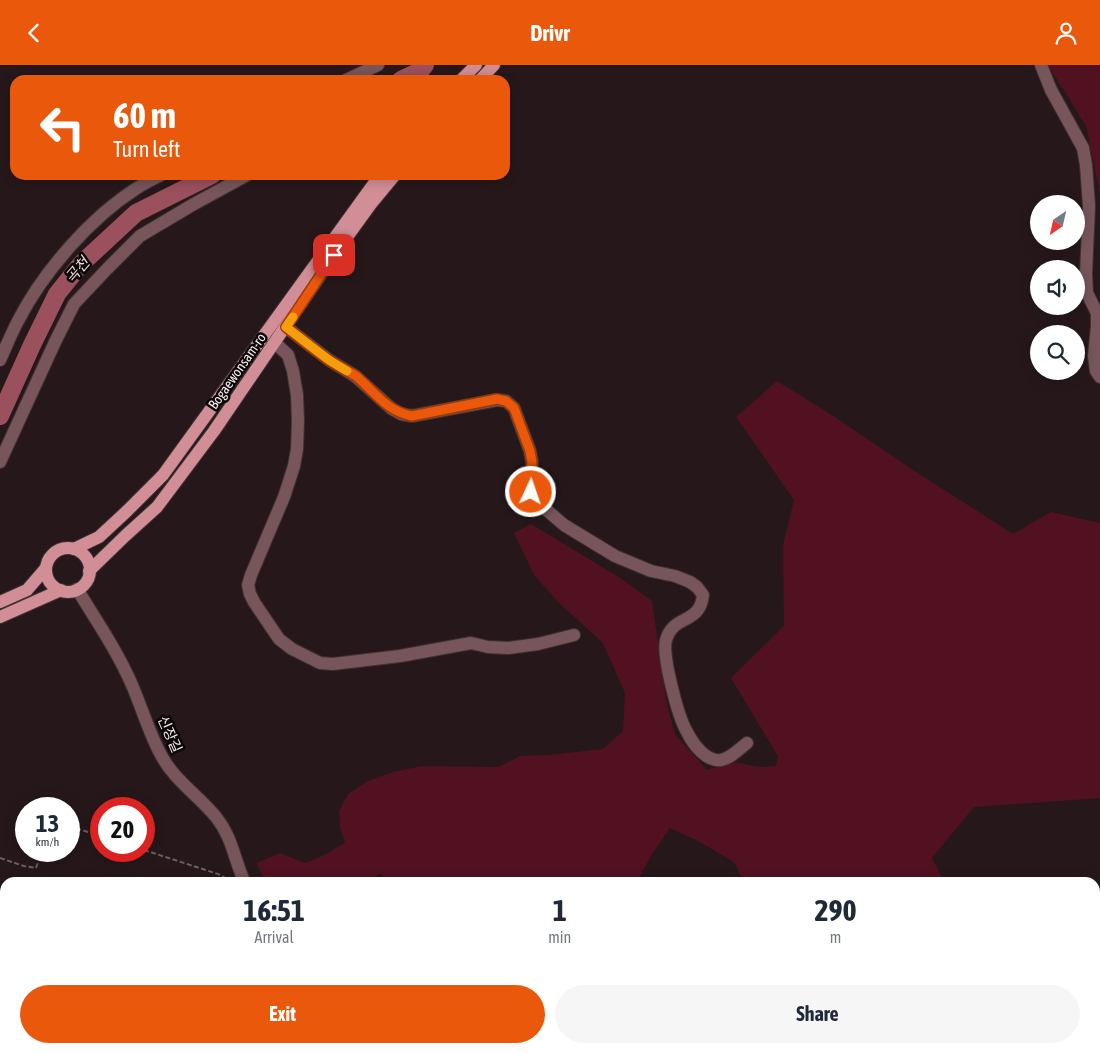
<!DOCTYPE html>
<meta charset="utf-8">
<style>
:root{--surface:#fff;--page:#f6f6f7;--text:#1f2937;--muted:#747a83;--accent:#ea580c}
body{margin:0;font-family:"Asap Condensed","Noto Sans KR",sans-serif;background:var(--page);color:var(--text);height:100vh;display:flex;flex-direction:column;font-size:19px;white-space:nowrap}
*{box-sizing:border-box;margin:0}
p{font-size:16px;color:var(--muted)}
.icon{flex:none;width:28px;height:28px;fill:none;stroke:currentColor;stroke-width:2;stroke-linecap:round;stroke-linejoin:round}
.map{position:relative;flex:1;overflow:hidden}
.sheet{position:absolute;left:0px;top:812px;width:1100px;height:176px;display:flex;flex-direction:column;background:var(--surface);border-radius:15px 15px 0 0;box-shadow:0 2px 12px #0003}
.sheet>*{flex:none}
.banner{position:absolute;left:10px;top:10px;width:500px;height:105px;border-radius:15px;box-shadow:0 2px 12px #0003;background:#ea580c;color:#fff;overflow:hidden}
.needle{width:32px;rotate:214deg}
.controls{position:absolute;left:1030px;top:130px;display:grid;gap:10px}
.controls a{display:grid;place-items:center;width:55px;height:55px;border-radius:50%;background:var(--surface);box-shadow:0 2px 12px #0003;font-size:25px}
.speed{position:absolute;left:15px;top:732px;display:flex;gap:10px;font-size:25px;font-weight:700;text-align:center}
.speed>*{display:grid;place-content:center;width:65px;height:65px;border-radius:50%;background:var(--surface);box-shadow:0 2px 12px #0003;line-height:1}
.speed small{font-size:12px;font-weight:400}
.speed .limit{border:8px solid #d22;background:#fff;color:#111}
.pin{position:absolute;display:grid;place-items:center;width:42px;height:42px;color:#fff;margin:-21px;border-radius:10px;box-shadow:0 2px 8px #0006}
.me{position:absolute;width:55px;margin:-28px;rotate:3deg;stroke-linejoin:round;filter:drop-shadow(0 0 4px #0008)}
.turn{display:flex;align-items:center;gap:18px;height:105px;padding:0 20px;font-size:22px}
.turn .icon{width:65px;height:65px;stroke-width:2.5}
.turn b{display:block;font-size:35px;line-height:42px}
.eta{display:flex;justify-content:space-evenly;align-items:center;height:85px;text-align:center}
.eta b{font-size:30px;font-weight:700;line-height:35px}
.action{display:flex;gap:10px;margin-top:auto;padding:10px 20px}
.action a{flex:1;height:58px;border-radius:30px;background:var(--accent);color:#fff;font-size:20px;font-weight:700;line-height:58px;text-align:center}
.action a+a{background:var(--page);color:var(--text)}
header{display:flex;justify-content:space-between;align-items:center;height:65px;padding:0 20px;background:var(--accent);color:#fff;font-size:22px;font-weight:700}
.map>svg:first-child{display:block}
.green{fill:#511121}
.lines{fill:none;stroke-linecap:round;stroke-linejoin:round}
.river{stroke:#9a505d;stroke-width:18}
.minor-casing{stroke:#3f3233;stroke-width:14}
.major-casing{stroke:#3f3233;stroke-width:14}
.path{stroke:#6b5f60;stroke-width:2;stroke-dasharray:5 2.5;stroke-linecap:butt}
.minor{stroke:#77555a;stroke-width:12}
.major{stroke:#d28e97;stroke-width:12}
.route-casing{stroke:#983908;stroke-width:12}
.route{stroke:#ea580c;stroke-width:9}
.slow{stroke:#f59e0b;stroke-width:9}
.labels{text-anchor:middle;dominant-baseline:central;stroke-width:5;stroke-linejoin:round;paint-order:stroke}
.street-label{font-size:14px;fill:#f7edee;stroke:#0b0606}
.water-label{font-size:15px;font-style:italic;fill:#f3dcdf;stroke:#0b0606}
</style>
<header><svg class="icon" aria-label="back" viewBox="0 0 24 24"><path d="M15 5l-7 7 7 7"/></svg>Drivr<svg class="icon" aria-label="person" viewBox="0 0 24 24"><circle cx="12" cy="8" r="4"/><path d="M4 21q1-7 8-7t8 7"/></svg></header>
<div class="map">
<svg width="1100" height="988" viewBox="0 0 1100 988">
<rect width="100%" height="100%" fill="#26181a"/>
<g class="green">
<polygon points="1048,0 1100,0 1100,147 1100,129 1086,61"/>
<polygon points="777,316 835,352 913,405 1013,469 1051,447 1100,458 1100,733 974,742 932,793 944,817 744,817 734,797 698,776 670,763 652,789 637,817 386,818 381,808 367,817 265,817 257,798 280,788 305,798 324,790 345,778 340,762 339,746 348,729 368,716 393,707 422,701 499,702 520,691 548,690 603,684 623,666 625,628 603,578 558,537 534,510 514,468 531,459 622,514 652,536 667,639 675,669 707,705 734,697 760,702 776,701 778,691 731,613 784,561 783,480 794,435 736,352"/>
<polygon points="888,984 1015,984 1013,988 890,988"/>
</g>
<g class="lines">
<g class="river">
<polyline points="401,15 420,6 425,0"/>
<polyline points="0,351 32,280 57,229 81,199 136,148 212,110"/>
</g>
<defs>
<g id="minor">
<polyline points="1041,0 1051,25 1083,83 1086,100 1089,141 1086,209 1087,228 1097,248 1097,261 1094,291 1096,306 1100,312"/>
<polyline points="346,15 378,0"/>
<path d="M286 262 329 295 355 311 392 344 401 349 412 351 497 335 506 336 514 343 530 386 532 397 531 427 535 435 564 460 615 491 651 506 675 511 690 517 697 522 703 530C700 560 673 549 666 575 662 591 678 652 687 667 693 679 706 697 721 695 731 693 739 684 747 678"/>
<polyline points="275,278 288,290 293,306 297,330 298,356 297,384 294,401 284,432 251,510 248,520 250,529 254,537 279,574 292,584 320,598 333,599 400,591 471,578 488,582 508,583 538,579 574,570"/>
<path d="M0 295C6 282 11 269 18 256 43 207 90 153 137 123 145 118 153 114 161 110"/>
<polyline points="0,397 55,277 74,239 107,204 140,171 194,139 247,110"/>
<path d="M77 524C96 555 118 587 132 620 142 643 149 668 161 690 174 715 198 730 216 752 233 773 234 795 245 818"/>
<polyline points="0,900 5,901"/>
<polyline points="250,984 263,988"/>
<polyline points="447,988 448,984"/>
<polyline points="734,988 735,984"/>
</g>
<g id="major">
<polyline points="461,15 476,0"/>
<polyline points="480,15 494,0"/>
<circle cx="68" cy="505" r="22"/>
<polyline points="74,484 99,472 127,446 163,410 380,110"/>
<polyline points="89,506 125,471 157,442 214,366 334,190 371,139 395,110"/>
<polyline points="0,537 27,525 46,503"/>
<polyline points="0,552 61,525"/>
</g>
</defs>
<use href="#minor" class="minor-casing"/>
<use href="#major" class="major-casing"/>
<g class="path">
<polyline points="69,761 101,771"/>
<polyline points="144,785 221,810 231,818"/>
<polyline points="0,793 24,801 36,803 42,786"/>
<polyline points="352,988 353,984"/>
</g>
<use href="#minor" class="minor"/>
<use href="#major" class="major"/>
</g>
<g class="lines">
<defs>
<path id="route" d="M334 190 286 262C300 273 314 285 329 295 337 301 347 305 356 311 374 326 386 346 412 351L497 334 506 336 514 343 530 386 532 397 531 427"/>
</defs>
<use href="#route" class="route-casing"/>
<use href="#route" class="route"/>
<polyline class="slow" points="293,252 286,262 329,295 347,306"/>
</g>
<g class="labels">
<g class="street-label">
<text transform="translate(237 306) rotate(-55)">Bogaewonsam-ro</text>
<text transform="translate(170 669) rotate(66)">신장길</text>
</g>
<g class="water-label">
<text transform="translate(77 205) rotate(-49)">곡천</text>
</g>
</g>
</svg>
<div class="controls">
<a><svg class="needle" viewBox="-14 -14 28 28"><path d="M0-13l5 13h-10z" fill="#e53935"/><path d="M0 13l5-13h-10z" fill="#747a83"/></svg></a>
<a><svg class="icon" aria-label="sound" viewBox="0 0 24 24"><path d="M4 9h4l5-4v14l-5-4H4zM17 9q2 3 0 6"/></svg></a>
<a><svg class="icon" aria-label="search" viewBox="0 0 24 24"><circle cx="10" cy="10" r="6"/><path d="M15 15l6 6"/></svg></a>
</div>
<div class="speed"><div>13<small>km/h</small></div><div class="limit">20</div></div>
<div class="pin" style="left:334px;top:190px;background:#d93025"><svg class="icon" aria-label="arrive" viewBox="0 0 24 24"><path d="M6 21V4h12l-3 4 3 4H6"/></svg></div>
<svg class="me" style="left:531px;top:427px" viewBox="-20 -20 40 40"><circle r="17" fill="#ea580c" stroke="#fff" stroke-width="3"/><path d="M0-11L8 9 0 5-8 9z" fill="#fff"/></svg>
<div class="banner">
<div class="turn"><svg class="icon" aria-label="left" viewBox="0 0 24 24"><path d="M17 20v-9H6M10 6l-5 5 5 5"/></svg><div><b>60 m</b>Turn left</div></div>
</div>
<section class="sheet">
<div class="eta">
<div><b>16:51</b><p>Arrival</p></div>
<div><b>1</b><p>min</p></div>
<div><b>290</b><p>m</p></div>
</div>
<div class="action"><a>Exit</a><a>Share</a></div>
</section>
</div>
